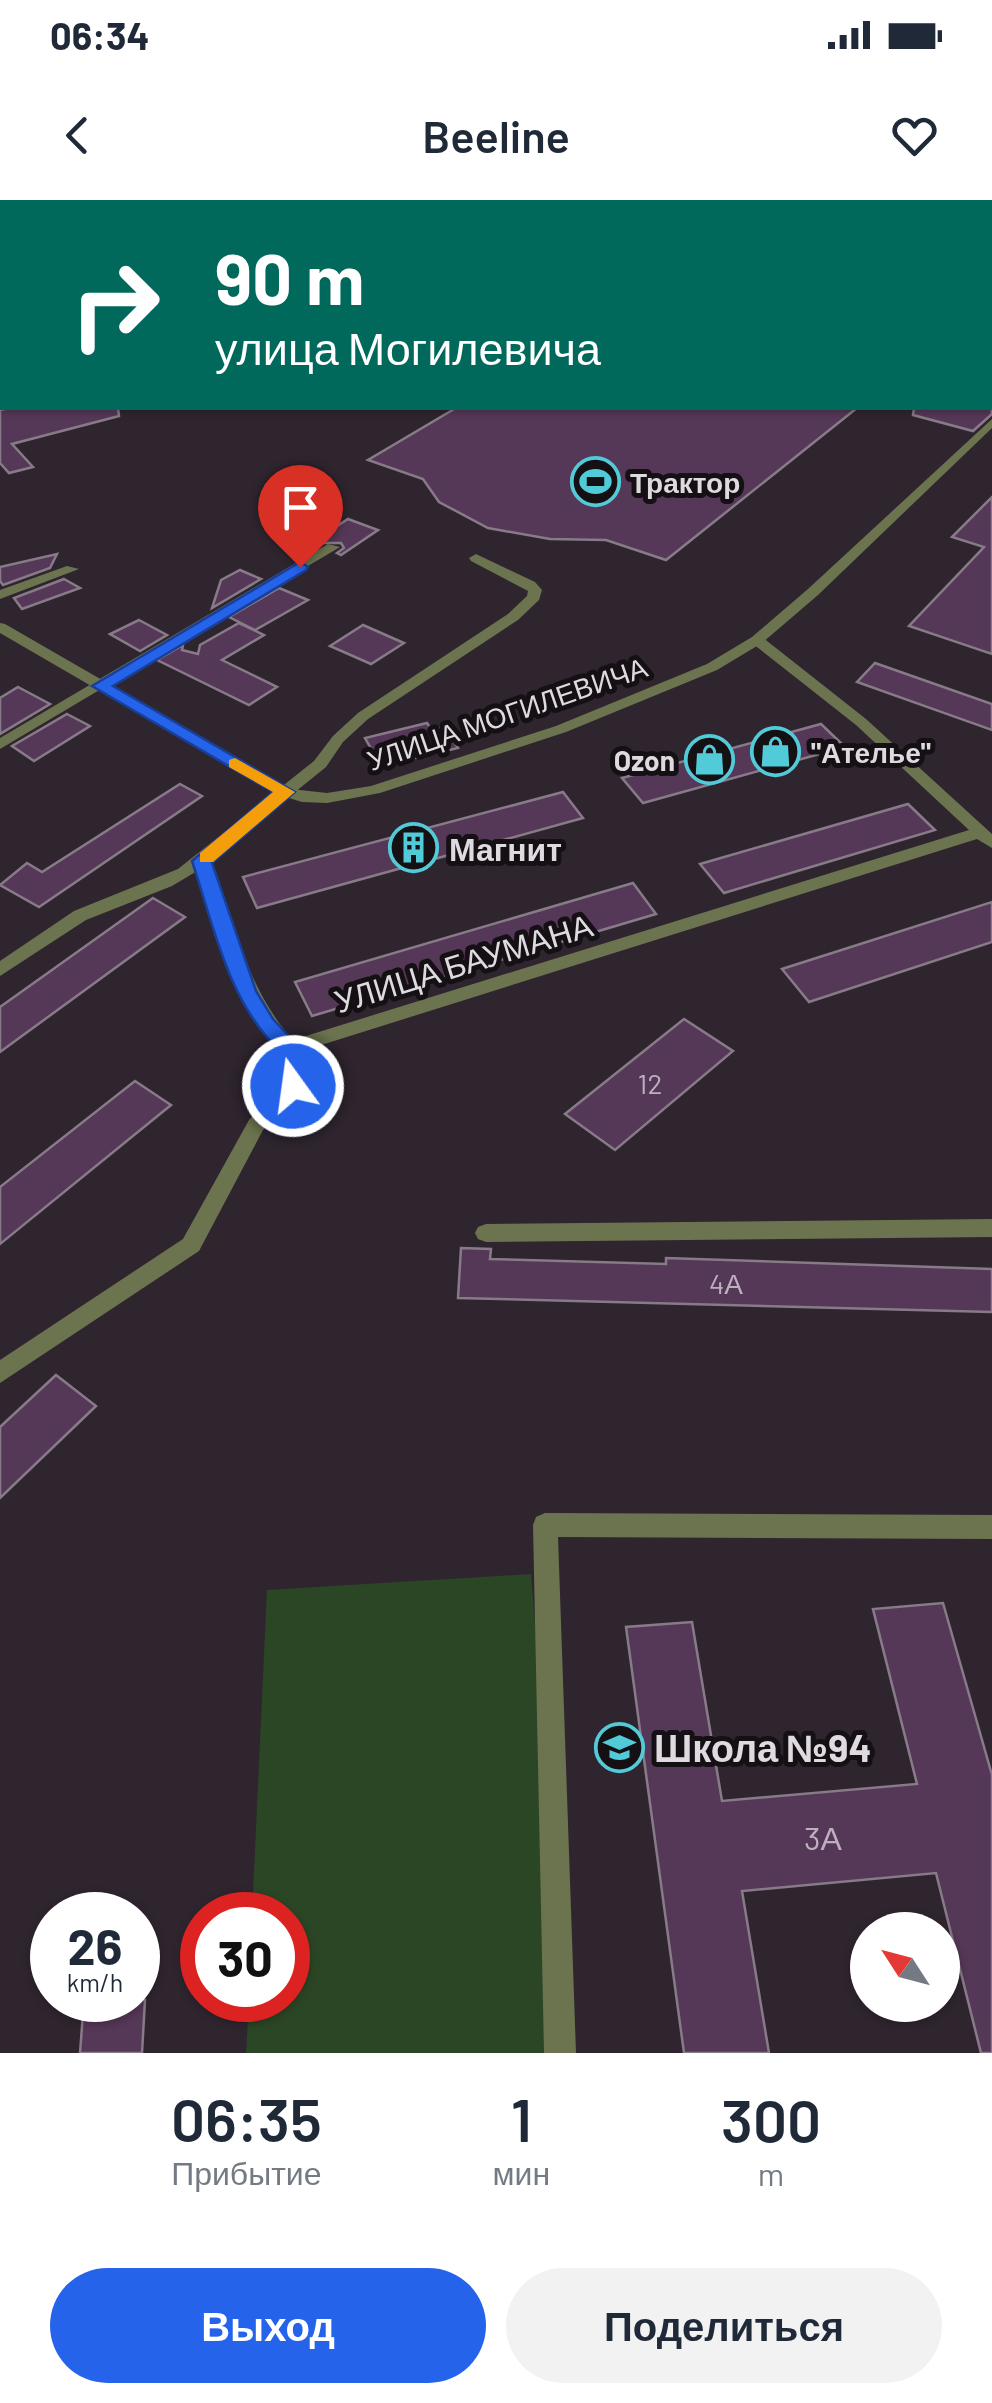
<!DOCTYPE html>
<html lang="ru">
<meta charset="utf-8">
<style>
:root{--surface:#fff;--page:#f2f2f3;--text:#1f2937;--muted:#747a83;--accent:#2563eb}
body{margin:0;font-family:Barlow,sans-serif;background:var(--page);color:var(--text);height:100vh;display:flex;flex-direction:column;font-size:38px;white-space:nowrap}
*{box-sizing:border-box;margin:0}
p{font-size:32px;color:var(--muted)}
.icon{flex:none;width:55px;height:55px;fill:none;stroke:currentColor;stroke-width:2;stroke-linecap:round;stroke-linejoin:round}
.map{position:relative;height:1853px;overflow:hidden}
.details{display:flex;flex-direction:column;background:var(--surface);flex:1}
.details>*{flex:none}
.banner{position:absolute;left:0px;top:0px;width:992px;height:210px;box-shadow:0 2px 8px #0004;background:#00695c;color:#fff;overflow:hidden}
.needle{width:65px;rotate:306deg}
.tools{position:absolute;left:850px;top:1712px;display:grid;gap:20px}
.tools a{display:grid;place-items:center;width:110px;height:110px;border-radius:50%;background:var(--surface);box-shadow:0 2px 8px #0004;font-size:50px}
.speed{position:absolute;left:30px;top:1692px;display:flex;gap:20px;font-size:50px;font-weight:700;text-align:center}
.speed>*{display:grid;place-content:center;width:130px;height:130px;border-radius:50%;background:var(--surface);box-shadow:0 2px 8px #0004;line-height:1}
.speed small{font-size:25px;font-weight:400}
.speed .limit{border:15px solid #d22;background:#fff;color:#111}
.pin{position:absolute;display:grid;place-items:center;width:85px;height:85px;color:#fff;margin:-102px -42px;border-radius:50% 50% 50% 0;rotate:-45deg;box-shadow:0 0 10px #0007}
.pin .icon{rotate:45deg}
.me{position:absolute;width:110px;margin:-55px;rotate:346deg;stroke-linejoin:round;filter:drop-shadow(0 0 8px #0008)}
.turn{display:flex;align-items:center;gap:35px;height:210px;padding:0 50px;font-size:45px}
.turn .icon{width:130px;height:130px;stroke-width:2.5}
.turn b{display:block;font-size:70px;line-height:85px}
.eta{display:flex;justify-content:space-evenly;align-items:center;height:170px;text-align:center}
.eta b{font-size:60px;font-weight:600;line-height:70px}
.primary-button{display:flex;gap:20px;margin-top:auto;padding:20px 50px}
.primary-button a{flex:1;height:115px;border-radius:60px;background:var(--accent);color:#fff;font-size:40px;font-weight:600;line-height:115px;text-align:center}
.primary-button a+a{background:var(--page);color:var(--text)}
.status{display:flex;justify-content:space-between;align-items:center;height:70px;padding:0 50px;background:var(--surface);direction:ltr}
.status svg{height:28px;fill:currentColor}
header{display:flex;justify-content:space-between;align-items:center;height:130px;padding:0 50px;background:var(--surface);font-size:45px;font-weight:600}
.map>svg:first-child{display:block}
.green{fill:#2b4625}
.building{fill:#553757;stroke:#877b88;stroke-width:2.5}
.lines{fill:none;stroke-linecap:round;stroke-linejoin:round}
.minor{fill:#6c744f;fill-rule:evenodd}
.tertiary{fill:#6c744f;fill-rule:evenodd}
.trunk{fill:#bcce76;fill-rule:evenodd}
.route{fill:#2563eb;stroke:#184099;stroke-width:2.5}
.slow{fill:#f59e0b}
.labels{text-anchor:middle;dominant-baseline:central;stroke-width:10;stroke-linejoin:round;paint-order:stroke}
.far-poi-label{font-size:28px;font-weight:bold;fill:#dfd9e0;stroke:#141014;text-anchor:start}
.far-street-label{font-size:28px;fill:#dfd9e0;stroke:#141014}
.number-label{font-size:28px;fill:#bcb0be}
.poi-label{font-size:32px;font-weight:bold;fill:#dfd9e0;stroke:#141014;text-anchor:start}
.street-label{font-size:32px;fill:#dfd9e0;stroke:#141014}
.near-number-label{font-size:32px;fill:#bcb0be}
.near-poi-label{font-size:38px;font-weight:bold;fill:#dfd9e0;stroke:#141014;text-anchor:start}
</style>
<div class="status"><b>06:34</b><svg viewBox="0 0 49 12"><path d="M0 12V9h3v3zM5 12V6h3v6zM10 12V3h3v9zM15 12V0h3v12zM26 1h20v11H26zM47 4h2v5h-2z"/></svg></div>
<header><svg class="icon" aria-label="back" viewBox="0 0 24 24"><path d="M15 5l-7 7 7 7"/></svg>Beeline<svg class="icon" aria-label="heart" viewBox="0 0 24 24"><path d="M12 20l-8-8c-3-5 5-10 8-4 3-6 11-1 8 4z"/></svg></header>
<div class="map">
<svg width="992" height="1853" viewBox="0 0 992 1853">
<rect width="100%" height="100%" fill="#2f252f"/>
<polygon class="green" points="531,1374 569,1853 246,1853 249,1800 288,1800 288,1715 252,1715 267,1390"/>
<g class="building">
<polygon points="10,208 118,208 119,216 12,244 33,267 9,273 0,263 0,210"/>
<polygon points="456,208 857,208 666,360 606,340 550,339 488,328 439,302 423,279 368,260"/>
<polygon points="914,208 992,208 992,214 973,231 913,215"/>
<polygon points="992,297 992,454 909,426 984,347 952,337"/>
<polygon points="348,319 378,330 341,355 337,353 344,348 341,343 311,343"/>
<polygon points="57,354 50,368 3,385 0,381 0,367"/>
<polygon points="240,370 261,379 212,408 221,380"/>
<polygon points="64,379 80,388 22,409 14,398"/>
<polygon points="279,388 308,400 255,430 229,417"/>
<polygon points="139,420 167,435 140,451 110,434"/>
<polygon points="239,423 264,435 222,460 277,487 249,505 157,460 183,445 182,450 198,454 200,445"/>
<polygon points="363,425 404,443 371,464 330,446"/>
<polygon points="875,463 992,504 992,530 857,482"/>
<polygon points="18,487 50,504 0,534 0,498"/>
<polygon points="67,514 90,526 34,561 12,546"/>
<polygon points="427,523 432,530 445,527 458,548 381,566 365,538"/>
<polygon points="821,524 845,547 643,603 622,578"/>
<polygon points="180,584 202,596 39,707 0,685 27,663 42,672"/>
<polygon points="563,592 583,618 257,708 243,677"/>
<polygon points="908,604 935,630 724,693 700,664"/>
<polygon points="633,683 656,714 312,816 295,782"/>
<polygon points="153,698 185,717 0,852 0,807"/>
<polygon points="992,702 992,742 809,802 782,769"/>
<polygon points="684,819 733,851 615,950 565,914"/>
<polygon points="135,881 171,905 0,1044 0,987"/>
<polygon points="461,1048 491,1049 490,1059 666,1064 666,1058 992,1069 992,1112 458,1098"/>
<polygon points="56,1175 96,1206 0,1298 0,1227"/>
<polygon points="943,1403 992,1575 992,1853 981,1853 936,1673 742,1691 769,1853 684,1853 626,1427 692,1422 722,1601 917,1584 873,1409"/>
<polygon points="84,1800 145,1800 142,1853 80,1853"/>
</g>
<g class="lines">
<g class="minor">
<polygon points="2,45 2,51 0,52 0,46"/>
<polygon points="328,344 340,347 0,549 0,538"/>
<path d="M476 354 535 382 542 390 539 400 518 420 368 519 343 542 326 567 210 661C234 723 247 789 293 840L969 630 856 525 752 443V437H762L866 519 992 634V648L977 639 299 852 303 886 263 930 199 1051 0 1183V1160L183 1039 249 920 283 884 280 850 251 811 236 784 197 671 172 686 86 720 0 776V761L74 711 178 669 314 561 333 536 358 513 508 414 527 396 528 391 471 361 469 358Z"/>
<polygon points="67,366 79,369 0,399 0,390"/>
<polygon points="992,1019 992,1037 486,1042 478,1039 475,1033 478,1027 486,1024"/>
<polygon points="545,1313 992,1315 992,1339 558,1337 576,1853 544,1853 533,1325 536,1317"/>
</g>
<polygon class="tertiary" points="992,219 992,228 818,395 762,443 717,470 566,532 380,593 327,603 302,602 279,595 0,433 0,423 5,424 291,589 327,593 371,586 556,526 707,464 752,437 808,389"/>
<g class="trunk">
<polygon points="852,0 880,0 881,2 854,2"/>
<polygon points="990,16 992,17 992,25 990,24"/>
</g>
</g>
<path class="route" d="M300 362 308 367 306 370 113 486 295 592 212 663 256 791 273 819 300 848 304 886 293 894 282 886 279 850C228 801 214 727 192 661L273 592 92 486Z"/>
<polygon class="slow" points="235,558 295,592 213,662 200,662 200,653 273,592 229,567 229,560"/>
<defs>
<symbol id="stadium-ring" viewBox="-11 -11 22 22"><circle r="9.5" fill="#141014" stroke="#52cbd8" stroke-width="1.5"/><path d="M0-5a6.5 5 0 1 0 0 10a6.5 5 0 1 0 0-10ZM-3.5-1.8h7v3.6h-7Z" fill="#52cbd8"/></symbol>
<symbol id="shop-ring" viewBox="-11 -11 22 22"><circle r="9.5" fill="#141014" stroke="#52cbd8" stroke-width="1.5"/><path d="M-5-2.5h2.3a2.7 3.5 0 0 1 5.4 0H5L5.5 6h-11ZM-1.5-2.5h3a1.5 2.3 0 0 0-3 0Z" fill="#52cbd8"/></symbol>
<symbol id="building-ring" viewBox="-11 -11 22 22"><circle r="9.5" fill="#141014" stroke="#52cbd8" stroke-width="1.5"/><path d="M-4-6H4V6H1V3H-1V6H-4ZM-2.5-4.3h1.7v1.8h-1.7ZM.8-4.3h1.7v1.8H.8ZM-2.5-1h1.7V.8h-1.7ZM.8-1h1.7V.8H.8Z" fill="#52cbd8"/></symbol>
<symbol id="school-ring" viewBox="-11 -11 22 22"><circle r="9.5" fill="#141014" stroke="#52cbd8" stroke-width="1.5"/><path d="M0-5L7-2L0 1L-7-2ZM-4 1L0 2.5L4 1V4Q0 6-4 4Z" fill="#52cbd8"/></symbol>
</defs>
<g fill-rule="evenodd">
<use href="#stadium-ring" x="568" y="254" width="55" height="55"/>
<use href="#shop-ring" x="748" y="524" width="55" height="55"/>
<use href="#shop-ring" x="682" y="532" width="55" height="55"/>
<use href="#building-ring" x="386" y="620" width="55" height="55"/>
<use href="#school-ring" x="592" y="1520" width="55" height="55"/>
</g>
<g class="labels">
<g class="far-poi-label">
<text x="630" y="282">Трактор</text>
<text x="811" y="552">"Ателье"</text>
<text x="675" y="560" text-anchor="end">Ozon</text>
</g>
<g class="far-street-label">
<text transform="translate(507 513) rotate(-19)">УЛИЦА МОГИЛЕВИЧА</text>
</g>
<g class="number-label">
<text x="650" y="883">12</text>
<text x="726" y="1083">4А</text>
</g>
<g class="poi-label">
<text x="449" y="648">Магнит</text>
</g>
<g class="street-label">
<text transform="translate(463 762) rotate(-17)">УЛИЦА БАУМАНА</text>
</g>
<g class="near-number-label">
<text x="823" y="1637">3А</text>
</g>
<g class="near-poi-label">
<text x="654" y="1547">Школа №94</text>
</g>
</g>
</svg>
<div class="tools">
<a><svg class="needle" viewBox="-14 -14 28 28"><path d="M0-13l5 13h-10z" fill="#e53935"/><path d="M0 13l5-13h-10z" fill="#747a83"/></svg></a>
</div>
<div class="speed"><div>26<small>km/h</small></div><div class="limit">30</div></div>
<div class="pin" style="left:300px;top:367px;background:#d93025"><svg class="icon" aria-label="arrive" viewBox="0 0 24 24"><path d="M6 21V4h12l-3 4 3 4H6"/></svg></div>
<svg class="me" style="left:293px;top:886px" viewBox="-20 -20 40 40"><circle r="17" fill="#2563eb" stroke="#fff" stroke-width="3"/><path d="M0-11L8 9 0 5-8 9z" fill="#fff"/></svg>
<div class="banner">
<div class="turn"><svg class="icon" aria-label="right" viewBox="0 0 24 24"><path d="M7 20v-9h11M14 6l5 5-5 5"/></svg><div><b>90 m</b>улица Могилевича</div></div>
</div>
</div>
<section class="details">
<div class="eta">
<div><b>06:35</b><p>Прибытие</p></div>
<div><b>1</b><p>мин</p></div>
<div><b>300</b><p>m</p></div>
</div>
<div class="primary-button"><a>Выход</a><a>Поделиться</a></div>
</section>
